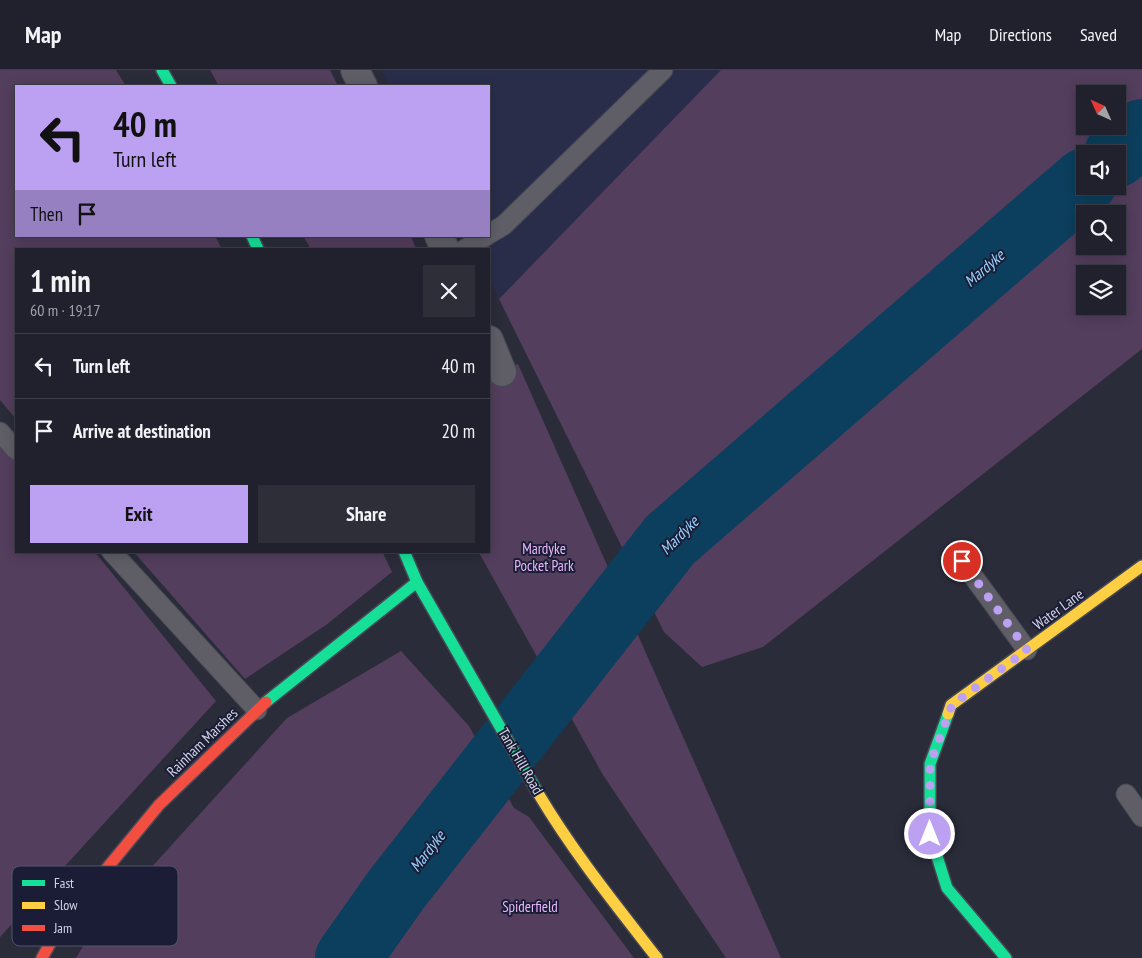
<!DOCTYPE html>
<meta charset="utf-8">
<style>
:root{--surface:#20212c;--page:#2d2e38;--text:#f1f3f6;--muted:#a2a3a9;--line:#3d3e48;--accent:#bca0f2}
body{margin:0;font-family:"PT Sans Narrow",sans-serif;background:var(--page);color:var(--text);height:100vh;display:flex;flex-direction:column;font-size:19px;white-space:nowrap}
*{box-sizing:border-box;margin:0}
p{font-size:16px;color:var(--muted)}
.icon{flex:none;width:28px;height:28px;fill:none;stroke:currentColor;stroke-width:2;stroke-linecap:round;stroke-linejoin:round}
.map{position:relative;flex:1;overflow:hidden}
.details{position:absolute;left:15px;top:178px;width:475px;height:305px;display:flex;flex-direction:column;background:var(--surface);border-radius:0px;box-shadow:0 2px 12px #0003,0 0 0 1px var(--line)}
.details>*{flex:none}
.banner{position:absolute;left:15px;top:15px;width:475px;height:152px;border-radius:0px;box-shadow:0 2px 12px #0003,0 0 0 1px var(--line);background:#bca0f2;color:#111;overflow:hidden}
.needle{width:32px;rotate:315deg}
.controls{position:absolute;left:1076px;top:15px;display:grid;gap:10px}
.controls a{display:grid;place-items:center;width:50px;height:50px;border-radius:0px;background:var(--surface);box-shadow:0 2px 12px #0003,0 0 0 1px var(--line);font-size:25px}
.pin{position:absolute;display:grid;place-items:center;width:42px;height:42px;color:#fff;margin:-21px;border:2px solid #fff;border-radius:50%;box-shadow:0 1px 5px #0007}
.me{position:absolute;width:55px;margin:-28px;rotate:0deg;stroke-linejoin:round;filter:drop-shadow(0 0 4px #0008)}
.turn{display:flex;align-items:center;gap:18px;height:105px;padding:0 15px;font-size:22px}
.turn .icon{width:65px;height:65px;stroke-width:2.5}
.turn b{display:block;font-size:35px;line-height:42px}
.then{display:flex;align-items:center;height:48px;padding:0 15px;background:#0003;gap:10px;font-size:19px}
.round{display:grid;place-items:center;flex:none;width:52px;height:52px;border-radius:0px;background:var(--page)}
.headline{display:flex;align-items:center;justify-content:space-between;height:85px;padding:0 15px}
h1{font-size:30px;font-weight:800;line-height:38px}
.action{display:flex;gap:10px;margin-top:auto;padding:10px 15px}
.action a{flex:1;height:58px;border-radius:0px;background:var(--accent);color:#111;font-size:20px;font-weight:800;line-height:58px;text-align:center}
.action a+a{background:var(--page);color:var(--text)}
ul{padding:0;list-style:none}
li{display:flex;align-items:center;gap:15px;height:65px;padding:0 15px;border-top:1px solid var(--line)}
li div{flex:1}
li b{display:block;font-size:19px}
li em{font-style:normal}
header{display:flex;align-items:center;gap:30px;box-sizing:border-box;height:70px;padding:0 25px;background:var(--surface);border-bottom:1px solid var(--line)}
header strong{font-size:24px}
nav{display:flex;gap:28px;margin-inline-start:auto;font-size:18px}
.map>svg:first-child{display:block}
.built{fill:#2a2d4a}
.green{fill:#533e5d;fill-rule:evenodd}
.lines{fill:none;stroke-linecap:round;stroke-linejoin:round}
.river{stroke:#0c3f5d;stroke-width:66}
.lane-casing{stroke:#474854;stroke-width:21}
.street-casing{stroke:#474854;stroke-width:30}
.fast-casing{stroke:#474854;stroke-width:14}
.slow-casing{stroke:#474854;stroke-width:14}
.jam-casing{stroke:#474854;stroke-width:14}
.lane{stroke:#5f5e66;stroke-width:19}
.street{stroke:#5f5e66;stroke-width:28}
.fast{stroke:#16e098;stroke-width:11}
.slow{stroke:#ffcf43;stroke-width:11}
.jam{stroke:#f24e42;stroke-width:11}
.route{stroke:#bca0f2;stroke-width:9;stroke-dasharray:0 16.2}
.labels{text-anchor:middle;dominant-baseline:central;stroke-width:4;stroke-linejoin:round;paint-order:stroke}
.park-label{font-size:15px;fill:#ebb8fd;stroke:#1b1d36}
.street-label{font-size:15px;fill:#d2d5e5;stroke:#1b1d36}
.water-label{font-size:16px;font-style:italic;fill:#97d3fe;stroke:#1b1d36}
.key{fill:#1b1d36;stroke:#52546b;stroke-width:1}
.key-label{font-size:14px;fill:#d2d5e5}
</style>
<header>
<strong>Map</strong>
<nav><a>Map</a><a>Directions</a><a>Saved</a></nav>
</header>
<div class="map">
<svg width="1142" height="888" viewBox="0 0 1142 888">
<rect width="100%" height="100%" fill="#2a2c3a"/>
<polygon class="built" points="381,0 721,0 499,229 489,209 489,179 473,179 467,166 489,166 489,16 390,16"/>
<g class="green">
<polygon points="0,0 116,0 126,16 16,16 16,166 215,166 222,179 16,179 16,349 0,330"/>
<polygon points="210,0 330,0 338,16 219,16"/>
<path d="M721 0H1142V279L763 577 702 597 664 562 499 229ZM1085 24H1118V56H1085ZM1085 84H1118V116H1085ZM1085 144H1118V176H1085ZM1085 204H1118V236H1085Z"/>
<polygon points="303,166 411,166 416,179 311,179"/>
<polygon points="518,294 781,888 726,888 603,705 478,481 489,481 489,308"/>
<polygon points="0,367 16,386 16,481 94,481 216,631 0,867"/>
<polygon points="133,481 382,481 392,502 326,555 245,609"/>
<polygon points="401,581 469,656 514,738 529,747 634,888 76,888 89,866 287,648"/>
</g>
<g class="lines">
<g class="river">
<polyline points="1117,84 1142,62"/>
<polyline points="348,888 396,820 670,470 1085,111"/>
</g>
<defs>
<g id="lane">
<polyline points="489,164 504,155 663,0"/>
<polyline points="465,179 486,166"/>
<polyline points="0,362 16,380"/>
<polyline points="111,481 257,640"/>
<polyline points="962,491 1027,580"/>
<polyline points="1126,724 1142,747"/>
</g>
<g id="street">
<polyline points="355,0 363,16"/>
<polyline points="439,166 445,179"/>
<polyline points="489,270 502,302"/>
</g>
<g id="fast">
<polyline points="162,0 171,16"/>
<polyline points="252,166 258,179"/>
<polyline points="404,481 417,512 538,723"/>
<polyline points="266,632 417,512"/>
<polyline points="948,644 930,694 930,764 947,818 1006,888"/>
</g>
<g id="slow">
<polyline points="948,644 951,635 1142,496"/>
<path d="M538 723C573 782 615 834 657 888"/>
</g>
<polyline id="jam" points="42,888 61,854 159,735 266,632"/>
</defs>
<use href="#lane" class="lane-casing"/>
<use href="#street" class="street-casing"/>
<use href="#fast" class="fast-casing"/>
<use href="#slow" class="slow-casing"/>
<use href="#jam" class="jam-casing"/>
<use href="#lane" class="lane"/>
<use href="#street" class="street"/>
<use href="#fast" class="fast"/>
<use href="#slow" class="slow"/>
<use href="#jam" class="jam"/>
</g>
<g class="lines">
<polyline class="route" points="930,764 930,694 952,635 1027,580 962,491"/>
</g>
<g class="labels">
<g class="park-label">
<text x="544" y="478">Mardyke<tspan x="544" dy="17">Pocket Park</tspan></text>
<text x="530" y="836">Spiderfield</text>
</g>
<g class="street-label">
<text transform="translate(1058 539) rotate(-36)">Water Lane</text>
<text transform="translate(202 672) rotate(-44)">Rainham Marshes</text>
<text transform="translate(521 691) rotate(60)">Tank Hill Road</text>
</g>
<g class="water-label">
<text transform="translate(984 198) rotate(-41)">Mardyke</text>
<text transform="translate(679 465) rotate(-45)">Mardyke</text>
<text transform="translate(427 781) rotate(-52)">Mardyke</text>
</g>
</g>
<rect x="12" y="796" width="166" height="80" rx="8" class="key"/>
<rect x="22" y="810" width="23" height="6" fill="#16e098"/>
<rect x="22" y="832" width="23" height="7" fill="#ffcf43"/>
<rect x="22" y="855" width="23" height="6" fill="#f24e42"/>
<g class="key-label">
<text x="54" y="818">Fast</text>
<text x="54" y="840">Slow</text>
<text x="54" y="863">Jam</text>
</g>
</svg>
<div class="controls">
<a><svg class="needle" viewBox="-14 -14 28 28"><path d="M0-13l5 13h-10z" fill="#e53935"/><path d="M0 13l5-13h-10z" fill="#a2a3a9"/></svg></a>
<a><svg class="icon" aria-label="sound" viewBox="0 0 24 24"><path d="M4 9h4l5-4v14l-5-4H4zM17 9q2 3 0 6"/></svg></a>
<a><svg class="icon" aria-label="search" viewBox="0 0 24 24"><circle cx="10" cy="10" r="6"/><path d="M15 15l6 6"/></svg></a>
<a><svg class="icon" aria-label="layers" viewBox="0 0 24 24"><path d="M12 4l9 5-9 5-9-5zM3 14l9 5 9-5"/></svg></a>
</div>
<div class="pin" style="left:962px;top:491px;background:#d93025"><svg class="icon" aria-label="arrive" viewBox="0 0 24 24"><path d="M6 21V4h12l-3 4 3 4H6"/></svg></div>
<svg class="me" style="left:930px;top:764px" viewBox="-20 -20 40 40"><circle r="17" fill="#bca0f2" stroke="#fff" stroke-width="3"/><path d="M0-11L8 9 0 5-8 9z" fill="#fff"/></svg>
<div class="banner">
<div class="turn"><svg class="icon" aria-label="left" viewBox="0 0 24 24"><path d="M17 20v-9H6M10 6l-5 5 5 5"/></svg><div><b>40 m</b>Turn left</div></div>
<div class="then">Then<svg class="icon" aria-label="arrive" viewBox="0 0 24 24"><path d="M6 21V4h12l-3 4 3 4H6"/></svg></div>
</div>
<section class="details">
<div class="headline"><div><h1>1 min</h1><p>60 m · 19:17</p></div><a class="round"><svg class="icon" aria-label="close" viewBox="0 0 24 24"><path d="M6 6l12 12M18 6L6 18"/></svg></a></div>
<ul>
<li><svg class="icon" aria-label="left" viewBox="0 0 24 24"><path d="M17 20v-9H6M10 6l-5 5 5 5"/></svg><div><b>Turn left</b></div><em>40 m</em></li>
<li><svg class="icon" aria-label="arrive" viewBox="0 0 24 24"><path d="M6 21V4h12l-3 4 3 4H6"/></svg><div><b>Arrive at destination</b></div><em>20 m</em></li>
</ul>
<div class="action"><a>Exit</a><a>Share</a></div>
</section>
</div>
